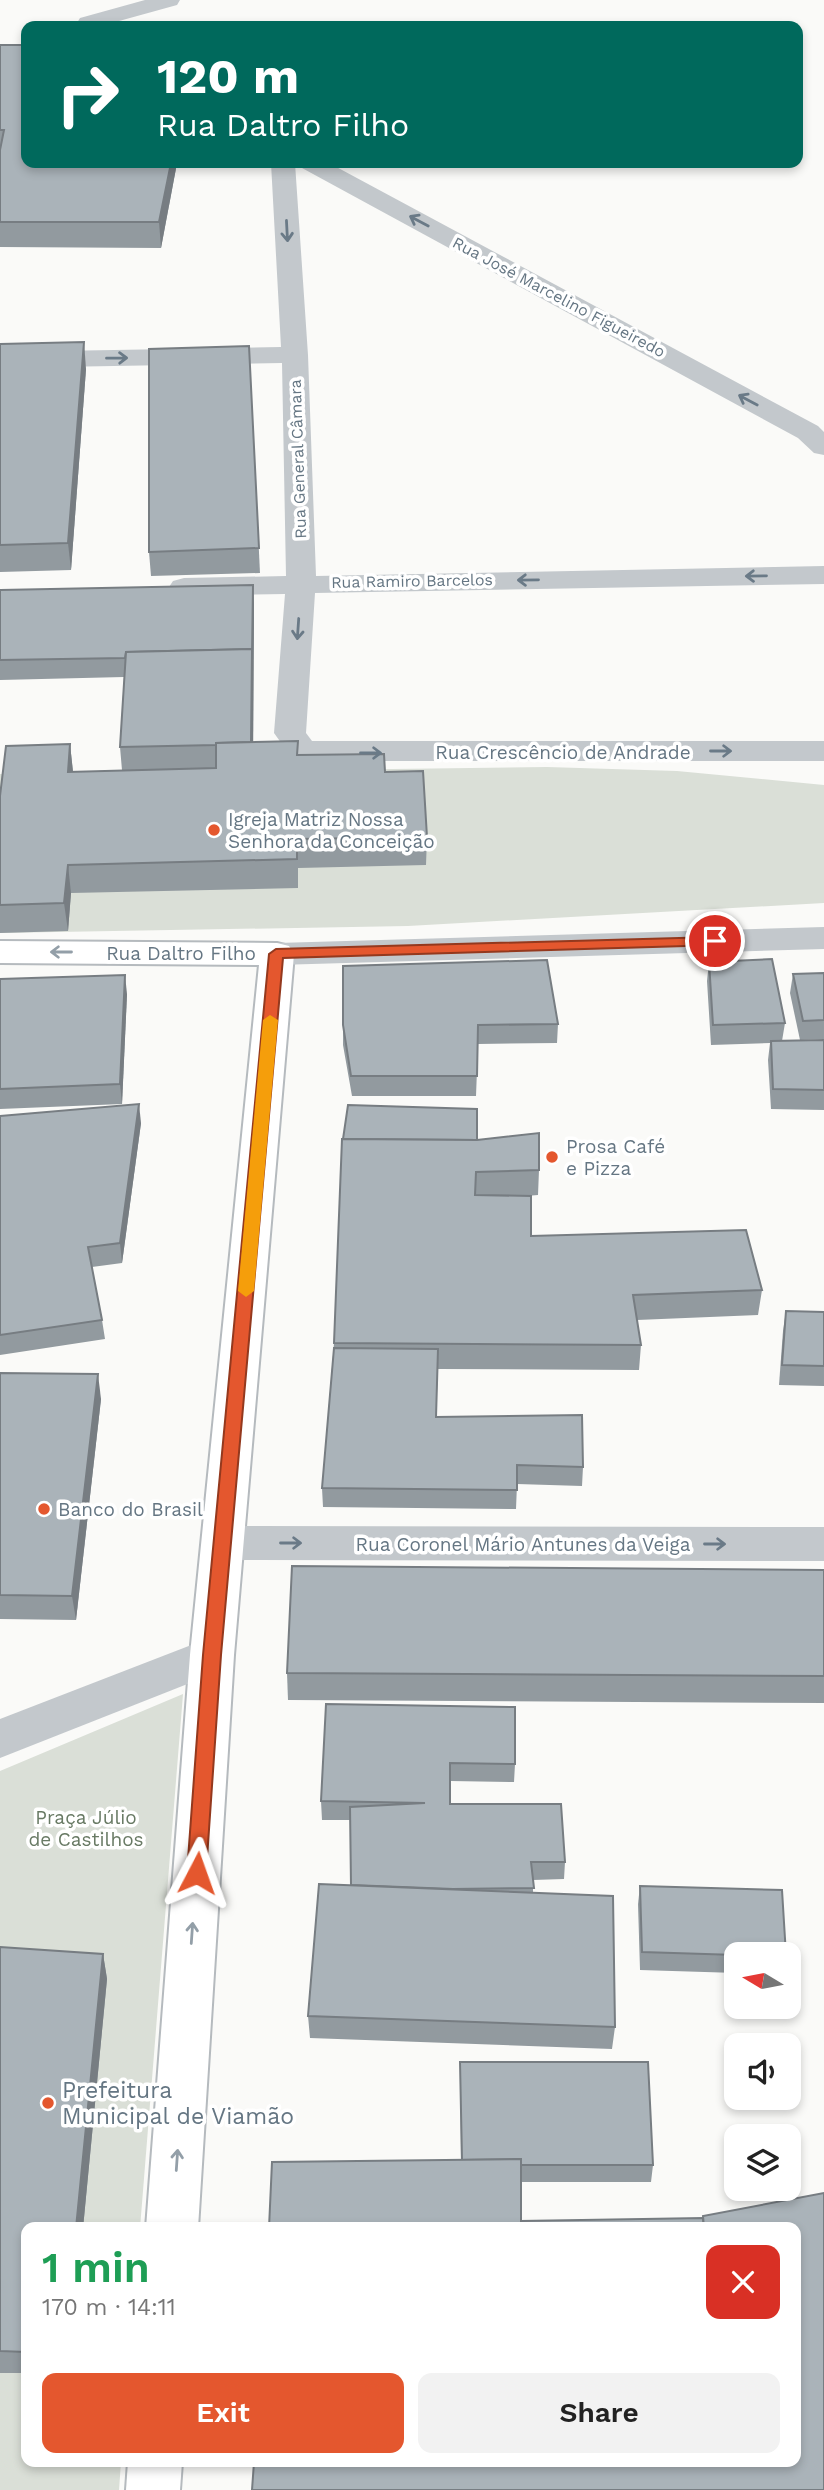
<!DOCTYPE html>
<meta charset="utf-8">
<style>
:root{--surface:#fff;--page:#f2f2f2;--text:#222;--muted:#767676;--accent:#e4572e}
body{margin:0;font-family:"Work Sans",sans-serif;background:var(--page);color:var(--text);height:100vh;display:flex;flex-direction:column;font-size:26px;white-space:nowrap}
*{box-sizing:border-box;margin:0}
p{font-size:23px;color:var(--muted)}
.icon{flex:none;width:38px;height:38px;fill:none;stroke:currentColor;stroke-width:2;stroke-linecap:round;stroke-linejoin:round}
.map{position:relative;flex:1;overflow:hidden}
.side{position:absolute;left:21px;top:2222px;width:780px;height:245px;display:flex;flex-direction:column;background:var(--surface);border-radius:14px;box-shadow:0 4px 10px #0003}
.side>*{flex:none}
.hud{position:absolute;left:21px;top:21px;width:782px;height:147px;border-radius:14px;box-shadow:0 4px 10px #0003;background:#00695c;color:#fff;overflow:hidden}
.needle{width:46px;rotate:280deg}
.fabs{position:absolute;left:724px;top:1942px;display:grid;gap:14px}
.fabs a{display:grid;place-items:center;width:77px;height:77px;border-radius:14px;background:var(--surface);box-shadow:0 4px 10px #0003;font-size:35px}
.pin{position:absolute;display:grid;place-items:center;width:60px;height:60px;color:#fff;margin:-30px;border:4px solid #fff;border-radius:50%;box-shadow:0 2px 7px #0007}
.me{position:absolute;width:77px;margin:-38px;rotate:4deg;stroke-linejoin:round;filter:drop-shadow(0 0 5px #0008)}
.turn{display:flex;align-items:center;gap:24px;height:147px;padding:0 21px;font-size:32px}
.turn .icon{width:91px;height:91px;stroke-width:2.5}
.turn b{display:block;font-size:49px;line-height:60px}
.round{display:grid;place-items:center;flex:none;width:74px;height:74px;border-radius:14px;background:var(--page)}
.overview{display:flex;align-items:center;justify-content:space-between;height:119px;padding:0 21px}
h1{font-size:42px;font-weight:600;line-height:52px;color:#1e9e55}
.cta{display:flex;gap:14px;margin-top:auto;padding:14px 21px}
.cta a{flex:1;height:80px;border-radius:14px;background:var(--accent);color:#fff;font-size:28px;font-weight:600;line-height:80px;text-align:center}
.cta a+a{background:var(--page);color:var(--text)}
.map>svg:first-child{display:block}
.green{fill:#dadfd7}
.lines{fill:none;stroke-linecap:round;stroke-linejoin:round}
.major-casing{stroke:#b5babe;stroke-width:4}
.minor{fill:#c3c8cc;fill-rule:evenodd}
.major{fill:#fff;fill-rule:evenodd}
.wall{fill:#929a9f}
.shaded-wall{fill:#777d82}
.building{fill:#aab3b9;stroke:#777d82;stroke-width:2}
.oneway{stroke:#6a7a87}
.oneway2{stroke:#939fa8}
.route{fill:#e4572e;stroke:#94391e;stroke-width:2}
.slow{fill:#f59e0b}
.poi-dot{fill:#e4572e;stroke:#fff;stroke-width:2.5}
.labels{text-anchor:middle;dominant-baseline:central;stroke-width:7;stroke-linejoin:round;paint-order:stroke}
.far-street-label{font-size:16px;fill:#657683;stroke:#fff}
.street-label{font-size:19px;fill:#657683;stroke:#fff}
.poi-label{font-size:19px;fill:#657683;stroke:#fff;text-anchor:start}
.park-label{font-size:19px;fill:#687a64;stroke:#fff}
.near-poi-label{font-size:23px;fill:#657683;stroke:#fff;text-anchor:start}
</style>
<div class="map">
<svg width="824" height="2490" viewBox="0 0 824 2490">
<rect width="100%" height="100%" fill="#fafaf8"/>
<g class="green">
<polygon points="547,767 677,771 824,785 824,903 408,926 0,933 0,774"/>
<polygon points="183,1694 140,2228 26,2228 26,2462 121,2462 119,2490 0,2490 0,1771"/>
</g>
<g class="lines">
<defs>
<g id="major">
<polygon points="0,941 277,943 289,946 294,954 234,1655 198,2228 146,2228 190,1655 259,965 0,963"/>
<polygon points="128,2462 182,2462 180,2490 126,2490"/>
</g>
</defs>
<use href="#major" class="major-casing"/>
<g class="minor">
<polygon points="145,0 180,0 177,5 101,26 79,26 77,23 80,18"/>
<polygon points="271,163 295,163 308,355 316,576 824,566 824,584 315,593 306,733 312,741 824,741 824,761 303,761 292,758 274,733 285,594 184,596 173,593 169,587 173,581 184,578 286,576 282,363 0,368 0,352 281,347"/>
<polygon points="299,163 329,163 818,426 824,432 824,455 814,453 798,438 302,168"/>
<polygon points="824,927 824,949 277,965 265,962 260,954 265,946 277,943"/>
<polygon points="223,1526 824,1527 824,1561 223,1560 208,1555 202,1543 208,1531"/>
<polygon points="212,1637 228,1642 234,1655 228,1668 0,1758 0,1719"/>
</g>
<use href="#major" class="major"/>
</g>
<g class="wall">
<polygon points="0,45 26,163 177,163 161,248 0,247"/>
<polygon points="0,344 86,369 71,570 0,572"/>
<polygon points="249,346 260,573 151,576 149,552"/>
<polygon points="253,585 254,604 253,742 298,755 385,772 427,837 426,865 298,868 298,888 71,893 68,931 0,933 0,796 70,744 73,772 122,770 120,747 124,677 0,680 0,590"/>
<polygon points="709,962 785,1023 782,1041 824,1040 824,1110 771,1109 768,1060 770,1043 711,1045 707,981"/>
<polygon points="343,966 558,1024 557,1043 478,1044 476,1096 352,1096 343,1045"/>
<polygon points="824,973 824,1039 800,1040 790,993 793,974"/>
<polygon points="0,979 127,994 122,1104 0,1109"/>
<polygon points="0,1116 141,1123 122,1263 92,1267 102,1320 105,1339 0,1355"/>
<polygon points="477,1140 539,1170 538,1195 526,1196 531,1236 762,1290 758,1315 637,1320 641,1345 639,1370 438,1369 436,1417 583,1467 582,1486 517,1484 516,1509 323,1507 322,1488 334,1343"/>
<polygon points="786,1311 824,1312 824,1386 779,1385 783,1331"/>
<polygon points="0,1373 101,1399 76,1620 0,1619"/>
<polygon points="824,1570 824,1703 288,1700 287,1673"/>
<polygon points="326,1704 515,1764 514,1782 450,1781 450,1804 565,1862 564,1879 533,1880 533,1893 615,2027 612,2049 310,2038 308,2016 351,1885 350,1820 322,1820 321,1801"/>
<polygon points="640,1886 737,1955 737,1973 640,1970 638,1904"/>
<polygon points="0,1947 103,1954 107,1979 83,2228 26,2228 26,2373 0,2373"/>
<polygon points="460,2062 653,2165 651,2182 521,2182 521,2221 703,2218 703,2216 824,2193 796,2462 269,2228 461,2160"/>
</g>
<g class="shaded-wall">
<polygon points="171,163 177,163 161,248 159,222"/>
<polygon points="84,342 86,369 71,570 68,543"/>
<polygon points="253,585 254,604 253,769 251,744"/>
<polygon points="70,744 73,772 68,772"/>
<polygon points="68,865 71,893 68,931 64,903"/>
<polygon points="125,975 127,994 122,1104 120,1084"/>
<polygon points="139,1104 141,1123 122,1263 120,1243"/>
<polygon points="98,1374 101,1399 76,1620 72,1596"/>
<polygon points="103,1954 107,1979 83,2228 76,2228"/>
</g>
<g class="building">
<polygon points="0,45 26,45 26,163 171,163 159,222 0,222 0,150 4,130 0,130"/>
<polygon points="84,342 68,543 0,545 0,344"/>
<polygon points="249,346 259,548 149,552 149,349"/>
<polygon points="253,585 252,655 252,649 126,652 125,658 0,660 0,590"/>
<polygon points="252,649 251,742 216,743 216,745 120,747 126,652"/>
<polygon points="298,741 297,755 384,754 385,772 423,771 427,837 297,839 297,859 68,865 64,903 0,905 0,796 6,746 70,744 68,772 216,768 216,743"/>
<polygon points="772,959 785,1023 713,1025 709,962"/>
<polygon points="547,960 558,1024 478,1025 477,1076 351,1076 343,1025 343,966"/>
<polygon points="824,973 824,1020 803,1021 793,974"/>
<polygon points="125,975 120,1084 0,1089 0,979"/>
<polygon points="824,1040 824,1090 773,1089 771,1041"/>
<polygon points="139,1104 120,1243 88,1247 102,1320 0,1335 0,1116"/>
<polygon points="348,1105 477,1109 477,1140 343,1139"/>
<polygon points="539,1133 539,1170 476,1172 475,1195 531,1196 531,1236 746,1230 762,1290 633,1295 641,1345 334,1343 342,1139 477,1140"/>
<polygon points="786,1311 824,1312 824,1366 782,1365"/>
<polygon points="334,1348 438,1349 436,1417 582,1415 583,1467 517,1465 517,1490 322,1488"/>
<polygon points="0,1373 98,1374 72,1596 0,1595"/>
<polygon points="292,1566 824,1570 824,1676 287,1673"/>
<polygon points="326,1704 515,1707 515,1764 450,1763 450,1804 561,1804 565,1862 531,1862 534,1888 453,1889 351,1885 350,1807 425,1803 321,1801"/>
<polygon points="319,1884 613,1896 615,2027 308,2016"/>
<polygon points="640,1886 782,1890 786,1955 737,1955 642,1952"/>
<polygon points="0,1947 103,1954 76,2228 26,2228 26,2352 0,2351"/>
<polygon points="460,2062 648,2062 653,2165 521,2165 521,2159 462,2160"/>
<polygon points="521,2159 521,2221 703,2218 704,2228 269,2228 272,2162"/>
<polygon points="824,2193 824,2490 252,2490 254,2462 796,2462 796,2228 704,2228 703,2216"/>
</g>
<defs><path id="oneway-shaft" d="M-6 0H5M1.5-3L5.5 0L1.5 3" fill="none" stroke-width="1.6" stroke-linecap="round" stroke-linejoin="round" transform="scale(1.75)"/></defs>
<g class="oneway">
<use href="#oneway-shaft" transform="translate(419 221) rotate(-152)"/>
<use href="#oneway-shaft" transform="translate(287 231) rotate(87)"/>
<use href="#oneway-shaft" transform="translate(117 358) rotate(-1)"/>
<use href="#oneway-shaft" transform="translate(748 400) rotate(-152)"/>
<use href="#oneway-shaft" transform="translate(756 576) rotate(179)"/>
<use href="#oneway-shaft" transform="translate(528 580) rotate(179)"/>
<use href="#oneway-shaft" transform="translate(298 629) rotate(94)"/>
<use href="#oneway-shaft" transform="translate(721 751)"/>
<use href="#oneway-shaft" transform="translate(371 753)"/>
<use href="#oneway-shaft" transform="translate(291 1543)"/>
<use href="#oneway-shaft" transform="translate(715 1544)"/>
</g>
<g class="oneway2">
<use href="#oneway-shaft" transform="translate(61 952) rotate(-180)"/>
<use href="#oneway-shaft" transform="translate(192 1933) rotate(-86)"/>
<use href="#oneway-shaft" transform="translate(177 2160) rotate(-86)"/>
</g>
<polygon class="route" points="715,937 722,941 720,945 283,958 221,1655 206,1873 204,1879 197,1882 190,1879 187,1873 203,1655 269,954 276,949"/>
<polygon class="slow" points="270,1015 278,1020 254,1291 246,1297 238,1291 263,1020"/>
<g class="poi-dot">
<circle cx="214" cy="830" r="7"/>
<circle cx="552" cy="1157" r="7"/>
<circle cx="44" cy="1509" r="7"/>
<circle cx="48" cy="2103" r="7"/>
</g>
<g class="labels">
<g class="far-street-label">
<text transform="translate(559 297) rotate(28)">Rua José Marcelino Figueiredo</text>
<text transform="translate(298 459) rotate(-92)">Rua General Câmara</text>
<text transform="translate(412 581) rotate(-1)">Rua Ramiro Barcelos</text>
</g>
<g class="street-label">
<text x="563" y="752">Rua Crescêncio de Andrade</text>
<text x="181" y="953">Rua Daltro Filho</text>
<text x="523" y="1544">Rua Coronel Mário Antunes da Veiga</text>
</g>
<g class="poi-label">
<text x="228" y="819">Igreja Matriz Nossa<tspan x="228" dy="22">Senhora da Conceição</tspan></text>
<text x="566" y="1146">Prosa Café<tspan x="566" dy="22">e Pizza</tspan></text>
<text x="58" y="1509">Banco do Brasil</text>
</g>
<g class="park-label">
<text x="86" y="1817">Praça Júlio<tspan x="86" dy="22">de Castilhos</tspan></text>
</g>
<g class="near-poi-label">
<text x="62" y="2090">Prefeitura<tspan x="62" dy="26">Municipal de Viamão</tspan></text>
</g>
</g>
</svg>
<div class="fabs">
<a><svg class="needle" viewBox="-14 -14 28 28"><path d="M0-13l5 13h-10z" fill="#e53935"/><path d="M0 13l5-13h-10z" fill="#767676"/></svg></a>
<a><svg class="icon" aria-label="sound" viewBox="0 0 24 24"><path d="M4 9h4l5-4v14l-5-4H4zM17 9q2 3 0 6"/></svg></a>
<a><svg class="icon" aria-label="layers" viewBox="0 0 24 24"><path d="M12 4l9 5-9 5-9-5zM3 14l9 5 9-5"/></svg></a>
</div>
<div class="pin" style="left:715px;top:941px;background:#d93025"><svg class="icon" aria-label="arrive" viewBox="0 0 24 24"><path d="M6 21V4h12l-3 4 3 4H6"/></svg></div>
<svg class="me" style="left:197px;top:1873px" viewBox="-20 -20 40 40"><path d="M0-17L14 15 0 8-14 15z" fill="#e4572e" stroke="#fff" stroke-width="4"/></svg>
<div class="hud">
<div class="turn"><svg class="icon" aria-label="right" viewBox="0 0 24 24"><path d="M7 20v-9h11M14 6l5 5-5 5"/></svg><div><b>120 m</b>Rua Daltro Filho</div></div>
</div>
<section class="side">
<div class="overview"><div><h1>1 min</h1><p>170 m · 14:11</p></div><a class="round" style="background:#d93025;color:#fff"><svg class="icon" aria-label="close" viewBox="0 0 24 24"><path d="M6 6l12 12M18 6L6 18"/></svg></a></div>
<div class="cta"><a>Exit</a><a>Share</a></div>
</section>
</div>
